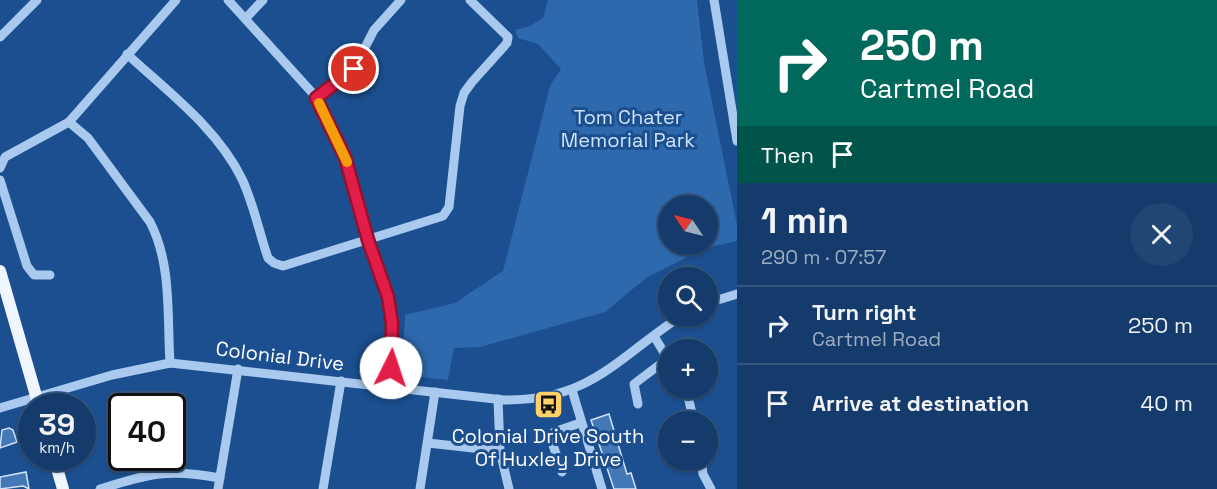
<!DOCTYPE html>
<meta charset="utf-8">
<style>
:root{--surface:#143b6b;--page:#214673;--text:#f1f3f6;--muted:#9dadc1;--line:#33557e}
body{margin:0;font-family:"Space Grotesk",sans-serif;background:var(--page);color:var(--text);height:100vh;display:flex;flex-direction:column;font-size:22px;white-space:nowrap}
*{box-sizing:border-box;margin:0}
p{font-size:20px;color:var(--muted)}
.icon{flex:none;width:33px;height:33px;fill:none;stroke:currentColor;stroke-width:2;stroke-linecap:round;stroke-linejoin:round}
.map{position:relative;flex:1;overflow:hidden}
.details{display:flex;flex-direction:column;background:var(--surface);width:480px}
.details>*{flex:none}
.guide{background:#00695c;color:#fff;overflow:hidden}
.needle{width:39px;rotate:305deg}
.tools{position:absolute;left:658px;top:195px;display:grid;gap:12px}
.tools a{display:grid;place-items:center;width:60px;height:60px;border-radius:50%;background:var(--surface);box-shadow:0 2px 4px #0004,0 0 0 2px var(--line);font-size:30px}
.speed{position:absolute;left:18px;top:393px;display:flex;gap:12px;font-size:30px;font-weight:700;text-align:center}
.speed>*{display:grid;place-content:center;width:78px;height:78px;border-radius:50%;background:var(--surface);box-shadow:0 2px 4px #0004,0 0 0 2px var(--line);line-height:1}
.speed small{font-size:15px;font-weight:400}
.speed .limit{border:3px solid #111;border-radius:9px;background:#fff;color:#111}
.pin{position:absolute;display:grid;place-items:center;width:51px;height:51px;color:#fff;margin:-26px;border:3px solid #fff;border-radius:50%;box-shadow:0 2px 6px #0007}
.me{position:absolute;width:66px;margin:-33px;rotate:4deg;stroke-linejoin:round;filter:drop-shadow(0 0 4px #0008)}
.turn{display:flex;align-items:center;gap:21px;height:126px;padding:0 24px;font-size:27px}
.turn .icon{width:78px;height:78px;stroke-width:2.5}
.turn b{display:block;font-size:42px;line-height:51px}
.then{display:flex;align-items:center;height:57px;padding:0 24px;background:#0003;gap:12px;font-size:22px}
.round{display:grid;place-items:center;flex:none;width:63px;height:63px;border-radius:32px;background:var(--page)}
.headline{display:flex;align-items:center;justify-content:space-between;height:102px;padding:0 24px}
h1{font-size:36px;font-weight:700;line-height:45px}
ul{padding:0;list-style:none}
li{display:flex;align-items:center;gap:18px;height:78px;padding:0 24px;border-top:2px solid var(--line)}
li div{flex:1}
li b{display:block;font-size:22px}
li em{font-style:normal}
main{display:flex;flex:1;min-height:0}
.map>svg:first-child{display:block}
.green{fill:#2e69ad;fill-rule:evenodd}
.building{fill:#4478b7;stroke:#cfe3fa;stroke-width:1.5}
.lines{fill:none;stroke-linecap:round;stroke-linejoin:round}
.minor{stroke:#a9c9ee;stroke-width:9}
.major{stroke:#f0f6ff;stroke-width:12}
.route-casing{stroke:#92132f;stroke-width:15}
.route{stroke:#e11d48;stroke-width:10}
.slow{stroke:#f59e0b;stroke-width:10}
.labels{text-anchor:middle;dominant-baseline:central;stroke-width:6;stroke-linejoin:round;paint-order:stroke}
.park-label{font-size:20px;fill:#cfe3fa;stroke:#1b4f8f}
.street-label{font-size:20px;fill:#fff;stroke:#1b4f8f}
.poi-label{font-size:20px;fill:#fff;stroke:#1b4f8f}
</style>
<main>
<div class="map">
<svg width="737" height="489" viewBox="0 0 737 489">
<rect width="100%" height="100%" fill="#1b4f8f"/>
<path class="green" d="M548 0H697L704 62 737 225V241L705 248 646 278 605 312 480 347 454 348 448 380 405 375 402 372 405 315 455 303 503 271 550 86 561 69 538 44 518 38 515 30 530 26 543 18ZM669 206H708V244H669Z"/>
<g class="building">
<polygon points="609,414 627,474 631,473 636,489 614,489 591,420"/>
<polygon points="9,428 13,430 17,442 0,448 2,430"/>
<polygon points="26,472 29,489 23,486 0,489 0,477"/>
</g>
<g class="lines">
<g class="minor">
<polyline points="228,0 317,98 345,157 388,297 393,349 389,387"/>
<polyline points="714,0 737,141"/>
<polyline points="246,18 263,0"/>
<polyline points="0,37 37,0"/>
<path d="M127 54C168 92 217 128 242 179 254 205 259 232 268 258L274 263 283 266 443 216 449 207 460 106 464 93 472 82 507 43 508 37 470 0"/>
<polyline points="317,98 354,69 374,30 401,0"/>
<path d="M69 122 88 138 150 222C172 264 167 316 170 363"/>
<polyline points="0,168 5,157 69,122 176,0"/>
<polyline points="0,180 27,266 34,275 50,275"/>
<polyline points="708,303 737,294"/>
<polyline points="654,336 669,361"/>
<polyline points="686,388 694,422"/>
<polyline points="572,390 602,489"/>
<polyline points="498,399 500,451 509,489"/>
<polyline points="638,404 634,384 667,359"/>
<path d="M0 408 112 375 170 363 504 400C590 401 616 359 681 316"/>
<polyline points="428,443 500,451"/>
<polyline points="701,460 703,474 711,489"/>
<polyline points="562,472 551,439 554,432 580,423"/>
<path d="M100 489C149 474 168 468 220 478"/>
<polyline points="218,489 238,369"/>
<polyline points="323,489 341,381"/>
<polyline points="420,489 435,392"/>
</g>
<g class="major">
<polyline points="0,271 39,406"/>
<polyline points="54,458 63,489"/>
</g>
</g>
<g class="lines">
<defs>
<polyline id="route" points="354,69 316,98 345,157 368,240 388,297 392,323 391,368"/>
</defs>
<use href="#route" class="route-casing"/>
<use href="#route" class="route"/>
<polyline class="slow" points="319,103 347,162"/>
</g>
<defs>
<symbol id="bus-square" viewBox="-11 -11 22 22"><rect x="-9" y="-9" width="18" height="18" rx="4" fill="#ffd166" stroke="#1b4f8f"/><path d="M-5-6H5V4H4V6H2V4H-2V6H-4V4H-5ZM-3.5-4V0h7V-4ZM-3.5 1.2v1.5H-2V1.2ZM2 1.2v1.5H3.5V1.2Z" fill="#111"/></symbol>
</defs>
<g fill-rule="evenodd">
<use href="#bus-square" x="532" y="388" width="33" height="33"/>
</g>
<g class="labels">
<g class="park-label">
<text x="628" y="117">Tom Chater<tspan x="628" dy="23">Memorial Park</tspan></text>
</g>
<g class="street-label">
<text transform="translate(280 356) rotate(7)">Colonial Drive</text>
</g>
<g class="poi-label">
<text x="548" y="436">Colonial Drive South<tspan x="548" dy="23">Of Huxley Drive</tspan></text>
</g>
</g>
</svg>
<div class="tools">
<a><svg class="needle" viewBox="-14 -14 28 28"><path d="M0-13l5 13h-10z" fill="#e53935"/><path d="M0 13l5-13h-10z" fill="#9dadc1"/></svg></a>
<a><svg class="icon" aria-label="search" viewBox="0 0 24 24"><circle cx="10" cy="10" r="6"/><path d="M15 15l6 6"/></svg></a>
<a>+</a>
<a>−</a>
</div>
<div class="speed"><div>39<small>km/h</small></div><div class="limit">40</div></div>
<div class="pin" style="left:354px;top:69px;background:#d93025"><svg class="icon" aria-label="arrive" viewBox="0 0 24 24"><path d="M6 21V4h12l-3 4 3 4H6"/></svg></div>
<svg class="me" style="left:391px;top:368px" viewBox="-20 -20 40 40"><circle r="19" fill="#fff"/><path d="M0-13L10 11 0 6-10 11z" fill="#e11d48"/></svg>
</div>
<section class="details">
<div class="guide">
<div class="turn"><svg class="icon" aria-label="right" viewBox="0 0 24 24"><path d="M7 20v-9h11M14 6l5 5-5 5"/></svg><div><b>250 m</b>Cartmel Road</div></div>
<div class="then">Then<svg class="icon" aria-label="arrive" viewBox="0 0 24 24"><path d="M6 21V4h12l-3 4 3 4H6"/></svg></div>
</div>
<div class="headline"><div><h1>1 min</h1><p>290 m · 07:57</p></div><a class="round"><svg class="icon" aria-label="close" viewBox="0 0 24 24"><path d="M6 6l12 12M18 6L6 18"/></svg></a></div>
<ul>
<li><svg class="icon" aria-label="right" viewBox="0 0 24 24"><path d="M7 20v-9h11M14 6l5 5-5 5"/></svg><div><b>Turn right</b><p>Cartmel Road</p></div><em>250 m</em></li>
<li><svg class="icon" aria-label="arrive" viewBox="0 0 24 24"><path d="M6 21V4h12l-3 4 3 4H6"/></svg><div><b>Arrive at destination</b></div><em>40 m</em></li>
</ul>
</section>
</main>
